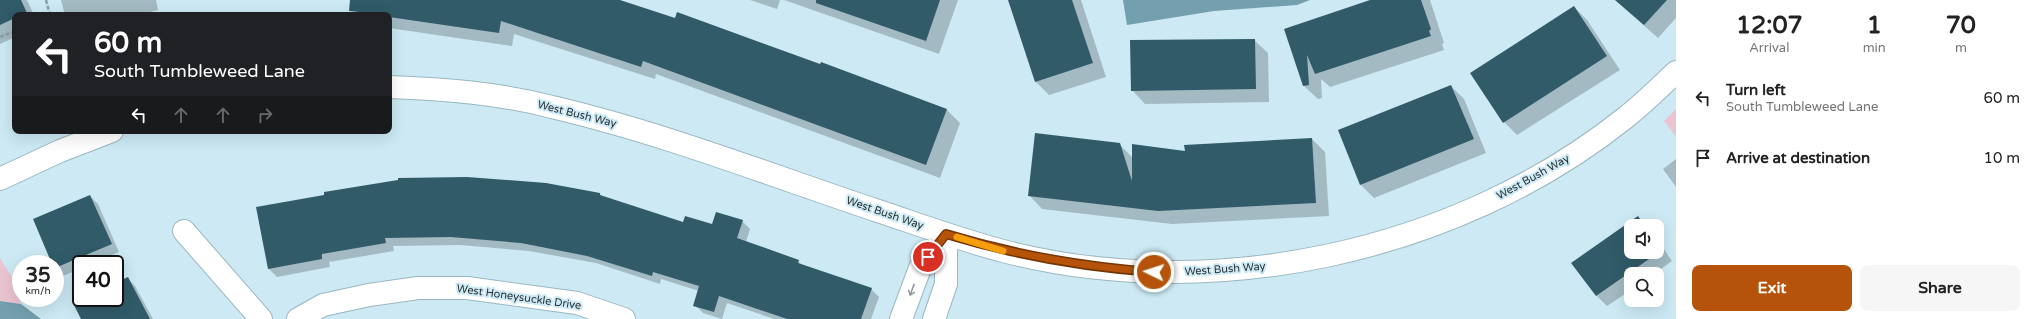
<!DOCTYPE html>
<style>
:root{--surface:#fff;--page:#f6f6f6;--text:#222;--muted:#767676;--accent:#b45309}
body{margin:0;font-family:"Varela Round",sans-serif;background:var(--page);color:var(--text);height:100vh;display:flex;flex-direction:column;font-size:15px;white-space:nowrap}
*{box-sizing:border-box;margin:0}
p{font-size:13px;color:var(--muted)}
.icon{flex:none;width:22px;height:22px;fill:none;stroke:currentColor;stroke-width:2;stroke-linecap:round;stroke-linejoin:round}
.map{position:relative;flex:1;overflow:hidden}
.side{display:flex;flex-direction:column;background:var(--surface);width:360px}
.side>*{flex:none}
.top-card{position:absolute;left:12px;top:12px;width:380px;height:122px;border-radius:8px;box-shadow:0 4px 16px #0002;background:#202124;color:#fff;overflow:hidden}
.buttons{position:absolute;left:1624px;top:219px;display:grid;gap:8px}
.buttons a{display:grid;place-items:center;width:40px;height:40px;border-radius:8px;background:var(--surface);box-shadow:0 4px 16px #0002;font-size:20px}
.speed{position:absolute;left:12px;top:255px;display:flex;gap:8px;font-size:20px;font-weight:700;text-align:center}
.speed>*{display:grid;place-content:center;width:52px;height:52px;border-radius:50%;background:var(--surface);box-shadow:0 4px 16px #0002;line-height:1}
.speed small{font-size:10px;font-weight:400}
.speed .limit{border:2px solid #111;border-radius:6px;background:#fff;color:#111}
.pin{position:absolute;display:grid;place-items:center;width:34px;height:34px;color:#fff;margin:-17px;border:2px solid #fff;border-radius:50%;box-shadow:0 1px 4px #0007}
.me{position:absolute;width:44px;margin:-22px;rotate:274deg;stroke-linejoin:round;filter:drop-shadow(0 0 3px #0008)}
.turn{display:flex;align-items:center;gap:14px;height:84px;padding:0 16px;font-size:18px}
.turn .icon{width:52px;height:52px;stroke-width:2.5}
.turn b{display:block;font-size:28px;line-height:34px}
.lanes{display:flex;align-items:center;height:38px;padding:0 16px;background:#0003;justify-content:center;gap:20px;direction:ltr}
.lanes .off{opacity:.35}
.eta{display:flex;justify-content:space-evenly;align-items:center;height:68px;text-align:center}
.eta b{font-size:24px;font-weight:700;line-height:28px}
.action{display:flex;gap:8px;margin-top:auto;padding:8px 16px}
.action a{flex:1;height:46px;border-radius:8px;background:var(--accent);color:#fff;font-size:16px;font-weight:700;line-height:46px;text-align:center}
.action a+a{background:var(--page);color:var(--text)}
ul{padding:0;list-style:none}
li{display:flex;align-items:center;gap:12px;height:60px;padding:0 16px}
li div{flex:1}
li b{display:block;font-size:15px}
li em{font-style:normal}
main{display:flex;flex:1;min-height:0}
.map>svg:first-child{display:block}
.green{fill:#ebc4d1}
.water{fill:#739fae}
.shadow{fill:#0003}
.building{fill:#315b69}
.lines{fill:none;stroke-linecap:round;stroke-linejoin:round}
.minor-casing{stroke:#9bb7c1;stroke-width:24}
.path{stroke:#899ea6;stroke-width:2.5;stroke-dasharray:4 2;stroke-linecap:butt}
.minor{stroke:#fff;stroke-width:22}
.oneway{stroke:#949a9c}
.route-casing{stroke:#753606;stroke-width:10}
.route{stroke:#b45309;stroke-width:7}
.slow{stroke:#f59e0b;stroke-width:7}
.labels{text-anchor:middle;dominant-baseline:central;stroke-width:4;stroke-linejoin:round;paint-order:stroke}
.street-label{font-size:11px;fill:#2a3539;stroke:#cce9f4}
</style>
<main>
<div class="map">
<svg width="1676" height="319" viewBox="0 0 1676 319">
<rect width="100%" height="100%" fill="#cce9f4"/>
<g class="green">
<polygon points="1676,109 1676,137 1664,121"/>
<polygon points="0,258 13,279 21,304 0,301"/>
</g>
<g class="water">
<polygon points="1123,0 1310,0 1297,5 1214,11 1127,25"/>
<polygon points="0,301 21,304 41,319 0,319"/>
</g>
<g class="shadow">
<polygon points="0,0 27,0 34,15 15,15 15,37 0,44"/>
<polygon points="61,0 156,0 158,10 139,15 65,15"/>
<polygon points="367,0 617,0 820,66 821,63 947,110 960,123 940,178 656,74 655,79 514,34 512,46 389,28 389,15 367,15 365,13"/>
<polygon points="750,0 780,0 777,9"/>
<polygon points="784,0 958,0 939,54"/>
<polygon points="1009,0 1081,0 1106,77 1049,95 1036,82"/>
<polygon points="1374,0 1430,0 1444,43 1442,44 1444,50 1330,87 1321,79 1322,98 1318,99 1304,86 1285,29"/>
<polygon points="1615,0 1676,0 1676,18 1658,38"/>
<polygon points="1574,7 1587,20 1620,70 1517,135 1504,122"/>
<polygon points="1254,40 1268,53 1269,102 1145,104 1132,90"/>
<polygon points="1451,86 1464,99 1486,153 1374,198 1361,185 1339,131"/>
<polygon points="1312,139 1325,152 1329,216 1172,224 1042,209 1029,195 1119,144 1133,158"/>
<polygon points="1676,159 1676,187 1663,169"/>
<polygon points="600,194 603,197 683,223 713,226 742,221 750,229 746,242 798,261 803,266 871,289 879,297 871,319 774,319 727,303 722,319 703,313 695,305 699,291 661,279 660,284 596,263 529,251 460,245 393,246 394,251 329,262 330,267 277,277 269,269 257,208"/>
<polygon points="90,196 98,204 119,252 90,264 81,264 81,268 63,276 53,264"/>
<polygon points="1638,217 1647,226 1631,226 1631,252 1657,252 1657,239 1672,261 1654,274 1631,274 1631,290 1607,306 1597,296 1573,263"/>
<polygon points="127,278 135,286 153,319 82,319 89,298 115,298 115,284"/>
</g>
<g class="building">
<polygon points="0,0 21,0 27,13 15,15 15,18 0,25"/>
<polygon points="350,0 620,0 675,18 677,12 820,64 821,62 947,109 926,165 643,61 641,67 501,21 499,33 389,17 389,15 349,11"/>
<polygon points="816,0 940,0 926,41 816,3"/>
<polygon points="1008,0 1072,0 1093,63 1035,82"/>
<polygon points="1370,0 1421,0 1431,29 1429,31 1431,36 1315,74 1307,55 1309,85 1303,86 1284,29"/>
<polygon points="1615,0 1667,0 1644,25"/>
<polygon points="1574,6 1607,56 1503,123 1470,73"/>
<polygon points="1255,39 1256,89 1131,91 1130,40"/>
<polygon points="1451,85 1474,139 1360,185 1338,130"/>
<polygon points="1035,133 1120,143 1132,181 1132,144 1185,151 1184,145 1312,138 1316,203 1158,211 1028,196"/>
<polygon points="467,177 546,183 600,193 600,195 683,222 685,216 712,224 716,212 743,220 737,238 799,260 798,263 872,288 861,319 787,319 719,296 714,312 693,306 699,286 653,272 652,276 587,256 521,243 451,237 385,238 386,243 322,254 322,259 268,269 256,207 324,195 324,192 398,180 398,178"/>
<polygon points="90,195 112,244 55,268 55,264 52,264 33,219"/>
<polygon points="1638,216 1645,226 1631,226 1631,252 1657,252 1657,243 1662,250 1596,296 1571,263"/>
<polygon points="128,277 150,319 81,319 74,305 87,298 115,298 115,283"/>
</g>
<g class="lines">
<defs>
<g id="minor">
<path d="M389 87C444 89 498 93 552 107 663 133 770 175 878 211 920 225 961 240 1003 251 1211 305 1456 253 1625 118 1643 104 1659 88 1676 72"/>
<polyline points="0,179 60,151 112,131"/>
<polyline points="184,231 261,319"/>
<polyline points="298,319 323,305 369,295 418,288 467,288 577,303 624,319"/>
<polyline points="901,319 920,268 946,234"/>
<polyline points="934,319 946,284 946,234"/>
</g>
</defs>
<use href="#minor" class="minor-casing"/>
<g class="path">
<polyline points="46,0 50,15"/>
<polyline points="0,37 15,31"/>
</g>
<use href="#minor" class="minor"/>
</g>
<defs><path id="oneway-shaft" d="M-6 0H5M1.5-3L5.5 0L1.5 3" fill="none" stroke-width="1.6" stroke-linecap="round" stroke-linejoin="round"/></defs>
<use class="oneway" href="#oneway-shaft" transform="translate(912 290) rotate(110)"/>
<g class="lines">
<defs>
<path id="route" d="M928 257 946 234C1015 255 1083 267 1154 272"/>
</defs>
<use href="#route" class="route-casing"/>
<use href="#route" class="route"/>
<polyline class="slow" points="957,237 1003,251"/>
</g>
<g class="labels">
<g class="street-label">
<text transform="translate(577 114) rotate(14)">West Bush Way</text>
<text transform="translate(1533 177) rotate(-29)">West Bush Way</text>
<text transform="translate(885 213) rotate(19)">West Bush Way</text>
<text transform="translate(1225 269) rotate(-4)">West Bush Way</text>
<text transform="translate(519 297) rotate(8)">West Honeysuckle Drive</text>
</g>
</g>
</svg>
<div class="buttons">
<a><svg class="icon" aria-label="sound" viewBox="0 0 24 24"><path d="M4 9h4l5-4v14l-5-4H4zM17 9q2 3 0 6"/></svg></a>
<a><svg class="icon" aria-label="search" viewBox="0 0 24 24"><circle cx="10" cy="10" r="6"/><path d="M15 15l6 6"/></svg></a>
</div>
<div class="speed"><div>35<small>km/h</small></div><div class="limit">40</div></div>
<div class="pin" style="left:928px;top:257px;background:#d93025"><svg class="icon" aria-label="arrive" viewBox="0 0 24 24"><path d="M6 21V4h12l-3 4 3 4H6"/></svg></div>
<svg class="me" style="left:1154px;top:272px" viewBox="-20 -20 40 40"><circle r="17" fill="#b45309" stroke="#fff" stroke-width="3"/><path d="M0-11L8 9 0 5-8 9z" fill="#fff"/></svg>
<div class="top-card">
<div class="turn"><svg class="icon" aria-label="left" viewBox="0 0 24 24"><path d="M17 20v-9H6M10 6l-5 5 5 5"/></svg><div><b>60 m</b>South Tumbleweed Lane</div></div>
<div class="lanes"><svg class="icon" aria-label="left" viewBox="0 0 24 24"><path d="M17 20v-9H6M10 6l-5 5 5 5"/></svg><svg class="icon off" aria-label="ahead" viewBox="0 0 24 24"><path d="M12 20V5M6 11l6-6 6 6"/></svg><svg class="icon off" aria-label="ahead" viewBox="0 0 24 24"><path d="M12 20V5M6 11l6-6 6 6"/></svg><svg class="icon off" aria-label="right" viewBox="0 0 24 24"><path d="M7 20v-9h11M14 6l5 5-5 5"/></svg></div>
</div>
</div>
<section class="side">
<div class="eta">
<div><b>12:07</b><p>Arrival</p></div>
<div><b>1</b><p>min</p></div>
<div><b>70</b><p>m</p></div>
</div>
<ul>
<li><svg class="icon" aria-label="left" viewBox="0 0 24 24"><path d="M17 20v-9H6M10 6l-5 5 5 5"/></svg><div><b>Turn left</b><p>South Tumbleweed Lane</p></div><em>60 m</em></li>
<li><svg class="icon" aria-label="arrive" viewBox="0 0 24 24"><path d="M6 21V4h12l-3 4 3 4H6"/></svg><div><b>Arrive at destination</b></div><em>10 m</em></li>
</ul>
<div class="action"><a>Exit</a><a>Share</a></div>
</section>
</main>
